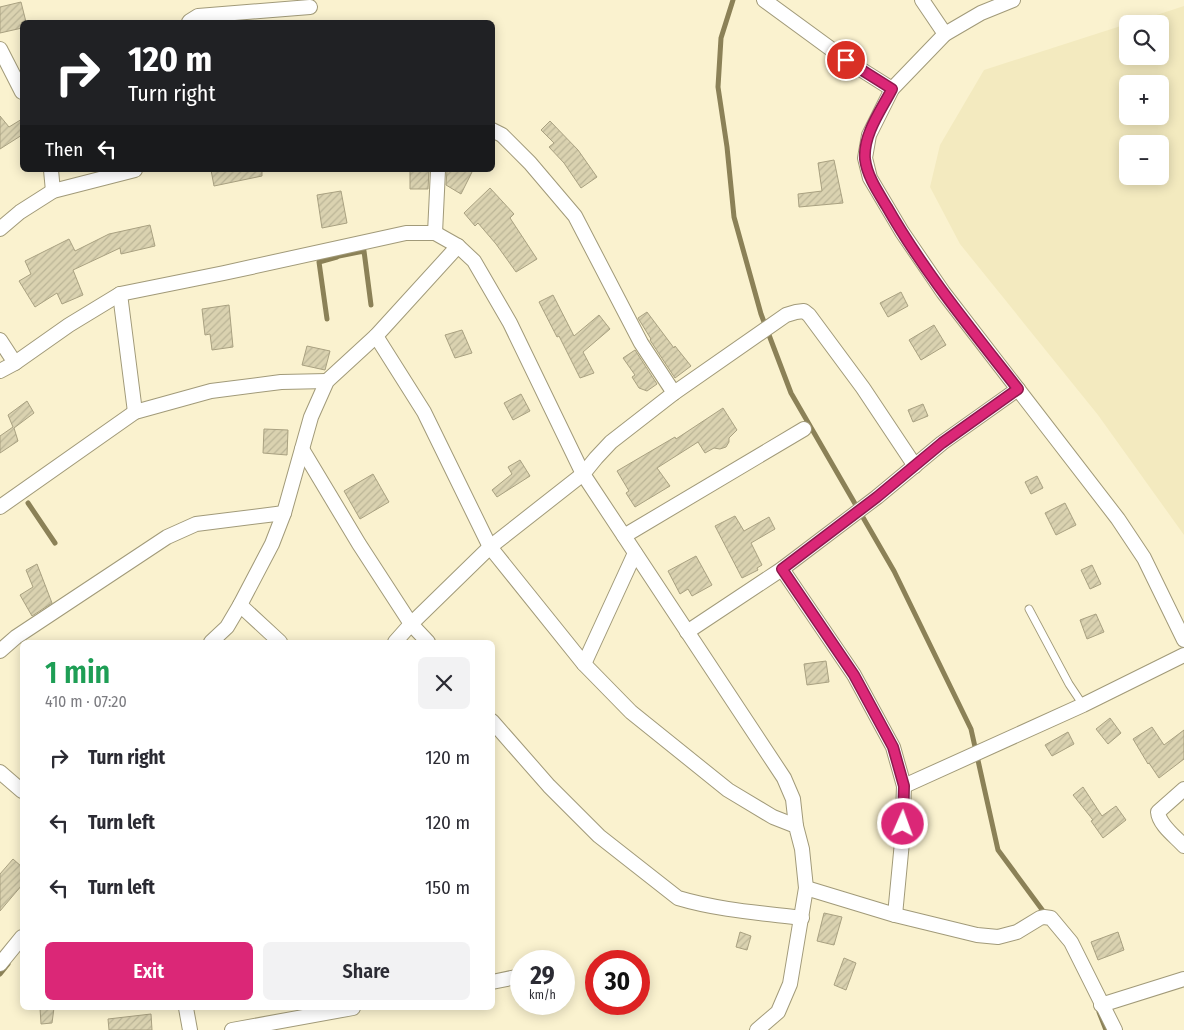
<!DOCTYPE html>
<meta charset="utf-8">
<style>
:root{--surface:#fff;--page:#f2f2f3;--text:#2b2b33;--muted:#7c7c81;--accent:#db2777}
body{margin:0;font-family:"Fira Sans Condensed",sans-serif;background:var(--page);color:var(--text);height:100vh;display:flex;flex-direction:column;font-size:19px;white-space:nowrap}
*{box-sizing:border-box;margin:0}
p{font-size:16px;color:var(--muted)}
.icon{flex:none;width:28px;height:28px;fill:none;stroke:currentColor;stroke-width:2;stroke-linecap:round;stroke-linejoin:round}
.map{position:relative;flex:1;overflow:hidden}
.drawer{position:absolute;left:20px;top:640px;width:475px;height:370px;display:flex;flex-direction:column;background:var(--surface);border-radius:8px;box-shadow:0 2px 12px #0003}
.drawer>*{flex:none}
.guide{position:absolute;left:20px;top:20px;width:475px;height:152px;border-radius:8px;box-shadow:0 2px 12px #0003;background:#202124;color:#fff;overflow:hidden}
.controls{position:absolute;left:1119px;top:15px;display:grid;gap:10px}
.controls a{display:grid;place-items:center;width:50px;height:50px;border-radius:8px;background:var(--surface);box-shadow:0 2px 12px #0003;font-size:25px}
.speed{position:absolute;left:510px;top:950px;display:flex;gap:10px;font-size:25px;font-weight:700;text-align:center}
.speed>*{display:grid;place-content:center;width:65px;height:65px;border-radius:50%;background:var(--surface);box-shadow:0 2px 12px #0003;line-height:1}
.speed small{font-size:12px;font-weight:400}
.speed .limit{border:8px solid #d22;background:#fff;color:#111}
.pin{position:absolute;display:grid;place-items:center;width:42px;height:42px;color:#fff;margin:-21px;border:2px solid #fff;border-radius:50%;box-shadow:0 1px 5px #0007}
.me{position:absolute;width:55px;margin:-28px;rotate:2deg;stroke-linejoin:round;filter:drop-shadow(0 0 4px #0008)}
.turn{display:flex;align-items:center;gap:18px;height:105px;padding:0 25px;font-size:22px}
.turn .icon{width:65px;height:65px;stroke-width:2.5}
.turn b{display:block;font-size:35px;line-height:42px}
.then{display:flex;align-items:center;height:48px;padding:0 25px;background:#0003;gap:10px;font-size:19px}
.round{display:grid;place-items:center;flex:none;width:52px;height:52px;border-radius:8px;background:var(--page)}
.overview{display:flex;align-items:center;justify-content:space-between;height:85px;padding:0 25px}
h1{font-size:30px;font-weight:600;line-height:38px;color:#1e9e55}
.cta{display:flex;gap:10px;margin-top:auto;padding:10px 25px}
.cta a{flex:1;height:58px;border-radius:8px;background:var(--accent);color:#fff;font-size:20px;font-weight:600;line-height:58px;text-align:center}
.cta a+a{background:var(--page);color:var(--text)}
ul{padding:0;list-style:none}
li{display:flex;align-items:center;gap:15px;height:65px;padding:0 25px}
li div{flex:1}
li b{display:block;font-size:19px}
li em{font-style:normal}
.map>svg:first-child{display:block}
.built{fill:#f3eabf;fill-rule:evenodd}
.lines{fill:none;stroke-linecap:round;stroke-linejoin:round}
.stream{stroke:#8b8157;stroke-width:5}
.building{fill:url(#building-hatch);stroke:#a9a181}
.service-casing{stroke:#a19a79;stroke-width:9}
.minor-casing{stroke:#a19a79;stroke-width:16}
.service{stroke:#fff;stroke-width:7}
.minor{stroke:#fff;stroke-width:14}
.route-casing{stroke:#8e194d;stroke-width:12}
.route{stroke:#db2777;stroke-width:9}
</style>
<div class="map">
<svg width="1184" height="1030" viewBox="0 0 1184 1030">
<defs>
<pattern id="building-hatch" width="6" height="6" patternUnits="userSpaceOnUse" patternTransform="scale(1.25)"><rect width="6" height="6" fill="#dad2b0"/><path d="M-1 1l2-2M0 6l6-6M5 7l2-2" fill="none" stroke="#bbb597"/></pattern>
</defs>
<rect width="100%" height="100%" fill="#faf2cf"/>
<path class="built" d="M1184 6V535L1098 415 960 244 930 187 940 145 984 70 1127 24 1128 56H1160V24H1129ZM1128 84H1160V116H1128ZM1128 144H1160V176H1128Z"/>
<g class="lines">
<g class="stream">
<polyline points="733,0 721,38 718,87 727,147 734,217 761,314 791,393 894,571 971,729 998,850 1046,915"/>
<polyline points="339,256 364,251 371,305"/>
<polyline points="327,319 319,262 337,257"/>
<polyline points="28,503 55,543"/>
<polyline points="0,974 8,964"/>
<polyline points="1099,1012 1106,1030"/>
</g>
</g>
<g class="building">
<polygon points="21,2 26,22 22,22 22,28 0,33 0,7"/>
<polygon points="0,116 9,127 22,119 22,135 0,149"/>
<polygon points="550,121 578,150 597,177 581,188 564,163 549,147 554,143 541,130"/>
<polygon points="834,160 843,203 799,207 798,194 822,191 818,163"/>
<polygon points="211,170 262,170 262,176 214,186"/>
<polygon points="410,170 429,170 428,189 410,189"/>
<polygon points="447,170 473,170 461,194 446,185"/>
<polygon points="490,188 514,214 510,218 537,259 516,272 496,244 478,223 475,226 464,213"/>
<polygon points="341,191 347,223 322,228 317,195"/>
<polygon points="150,225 155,246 121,254 120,248 73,270 83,295 62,304 57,293 35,307 19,281 31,274 25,261 69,239 75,251 109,234"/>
<polygon points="901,292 908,306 888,317 880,303"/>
<polygon points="553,295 574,336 599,315 610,329 583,352 594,373 580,378 559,336 557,337 539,302"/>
<polygon points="229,305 233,347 212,350 210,334 205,335 202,309"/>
<polygon points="647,312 674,348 675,346 691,366 675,378 650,340 651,339 638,318"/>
<polygon points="934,325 946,345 921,360 909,340"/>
<polygon points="462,330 472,353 455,358 445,335"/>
<polygon points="307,346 330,351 325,370 302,365"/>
<polygon points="635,350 657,384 647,391 639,388 632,377 635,375 623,358"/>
<polygon points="521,394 530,411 513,420 504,403"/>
<polygon points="27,401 34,413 14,428 18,441 0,453 0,436 13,427 8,415"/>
<polygon points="923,404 928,416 913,422 908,410"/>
<polygon points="723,408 737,430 729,438 729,442 726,447 720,449 714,448 705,453 698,442 657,468 670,486 635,507 626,493 629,491 617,471 675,437 676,439"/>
<polygon points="264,429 288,430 287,455 263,453"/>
<polygon points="520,460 530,476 497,497 492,490 512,474 508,467"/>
<polygon points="373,474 389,502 360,519 344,491"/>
<polygon points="1037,476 1043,488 1031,494 1025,482"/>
<polygon points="1065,503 1076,525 1056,535 1045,513"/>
<polygon points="735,516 744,531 769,517 775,529 751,543 762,565 757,568 758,570 742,578 715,526"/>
<polygon points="696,556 712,585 692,596 688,589 680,594 668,571"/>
<polygon points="37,564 52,603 32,616 20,595 33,587 26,570"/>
<polygon points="1092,565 1101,584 1090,589 1081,570"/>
<polygon points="1096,614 1104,632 1087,639 1080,620"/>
<polygon points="826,661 829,682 807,685 804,664"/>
<polygon points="1110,718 1121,733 1108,744 1096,729"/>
<polygon points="1152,727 1164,745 1184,730 1184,759 1159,778 1149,763 1148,764 1133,739"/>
<polygon points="1068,732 1074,744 1052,756 1045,745"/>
<polygon points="1083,787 1102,816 1116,806 1126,820 1103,838 1091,821 1093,820 1073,795"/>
<polygon points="13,859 22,867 22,885 0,911 0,874"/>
<polygon points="824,913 842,917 834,945 817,941"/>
<polygon points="740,932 751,936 747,950 736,947"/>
<polygon points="1118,932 1124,950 1098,960 1091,942"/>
<polygon points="844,958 856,963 846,990 834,985"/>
<polygon points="40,1008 54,1008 52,1023 41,1024"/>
<polygon points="151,1014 152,1030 109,1030 108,1019"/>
</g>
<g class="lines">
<defs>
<polyline id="service" points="1029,609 1069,684 1083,705"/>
<g id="minor">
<polyline points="764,0 846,60 892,89"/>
<polyline points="922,0 945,34"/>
<polyline points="1013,0 981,13 945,34 892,89 869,135 865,158 870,178 902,232 943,292 1118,519 1144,558 1184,640"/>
<polyline points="189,22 190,21 198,16 310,7"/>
<polyline points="0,49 22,92"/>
<polyline points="492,130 502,135 530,163 575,216 641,343 674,393"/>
<polyline points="51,170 53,191"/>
<polyline points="0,229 20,212 53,191 135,170"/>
<polyline points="435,233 438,170"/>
<polyline points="120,294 135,412"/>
<polyline points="376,336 424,412 490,547 584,664 631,712 728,790 773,817 796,826 802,849 806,888 790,984 778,1012 757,1030"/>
<polyline points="0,340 15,363"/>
<polyline points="0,371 15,363 69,325 120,294 224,273 406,233 435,233 458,246 474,261 510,323 583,474 784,778 793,799 796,826"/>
<polyline points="302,449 359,544 411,624 428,642"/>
<polyline points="0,507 135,412 211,391 281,382 327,381"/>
<polyline points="624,536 804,429"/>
<polyline points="782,569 854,675 893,747 904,786 902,842 895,915"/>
<polyline points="240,605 280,642"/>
<polyline points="687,632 782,569 877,497 942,443 1018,389"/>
<polyline points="211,642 227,627 240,605 272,544 284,513 311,417 327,381 376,336 458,246"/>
<polyline points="395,642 411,624 490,547 583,474 596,458 611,442 674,393 786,315 796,312 804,311 809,315 863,388 915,466"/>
<polyline points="0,651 16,637 167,537 196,524 284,513"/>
<polyline points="584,664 635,553"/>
<path d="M492 721 549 786 599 836 678 898C718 910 761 913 802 918"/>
<polyline points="0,772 22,791"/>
<polyline points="904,786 1083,705 1184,655"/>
<path d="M1184 789 1158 812C1159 825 1176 837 1184 846"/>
<polyline points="806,888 895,915 977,935 998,937 1017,932 1040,918 1044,917 1051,918 1071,942 1115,1030"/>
<polyline points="0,964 22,937"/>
<polyline points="492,982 521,976"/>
<polyline points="1101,1005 1184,979"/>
<polyline points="186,1008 190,1030"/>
<polyline points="232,1030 353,1008"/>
</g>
</defs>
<use href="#service" class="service-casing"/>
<use href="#minor" class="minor-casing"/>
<use href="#service" class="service"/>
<use href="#minor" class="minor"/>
</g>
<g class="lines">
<defs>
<path id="route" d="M846 60 892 89C882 109 863 134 865 159 867 176 878 192 887 207 924 272 972 330 1018 389L942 443 877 497 782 569 854 675 893 747 904 786 903 824"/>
</defs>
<use href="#route" class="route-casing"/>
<use href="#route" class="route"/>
</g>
</svg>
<div class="controls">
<a><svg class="icon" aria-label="search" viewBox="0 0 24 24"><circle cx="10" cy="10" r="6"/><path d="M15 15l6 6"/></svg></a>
<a>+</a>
<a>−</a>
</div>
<div class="speed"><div>29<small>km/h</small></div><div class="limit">30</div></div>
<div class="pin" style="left:846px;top:60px;background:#d93025"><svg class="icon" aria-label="arrive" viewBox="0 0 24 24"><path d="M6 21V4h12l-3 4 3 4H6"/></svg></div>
<svg class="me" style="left:903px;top:824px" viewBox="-20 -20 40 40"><circle r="17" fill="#db2777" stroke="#fff" stroke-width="3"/><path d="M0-11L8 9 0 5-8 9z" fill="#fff"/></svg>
<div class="guide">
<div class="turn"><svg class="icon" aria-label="right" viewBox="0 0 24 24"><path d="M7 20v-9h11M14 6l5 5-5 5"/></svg><div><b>120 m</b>Turn right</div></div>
<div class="then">Then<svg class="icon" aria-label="left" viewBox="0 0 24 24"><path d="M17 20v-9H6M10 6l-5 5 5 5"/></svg></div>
</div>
<section class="drawer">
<div class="overview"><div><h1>1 min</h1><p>410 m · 07:20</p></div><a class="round"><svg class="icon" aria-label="close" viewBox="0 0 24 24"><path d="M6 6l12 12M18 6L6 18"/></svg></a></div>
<ul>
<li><svg class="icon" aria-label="right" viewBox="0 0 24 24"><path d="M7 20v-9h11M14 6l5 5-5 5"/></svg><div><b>Turn right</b></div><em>120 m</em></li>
<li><svg class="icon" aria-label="left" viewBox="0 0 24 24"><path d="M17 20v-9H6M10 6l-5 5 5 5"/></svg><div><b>Turn left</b></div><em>120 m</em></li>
<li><svg class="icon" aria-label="left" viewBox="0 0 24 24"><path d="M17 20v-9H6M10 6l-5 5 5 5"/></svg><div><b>Turn left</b></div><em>150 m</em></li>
</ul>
<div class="cta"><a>Exit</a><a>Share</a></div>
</section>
</div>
